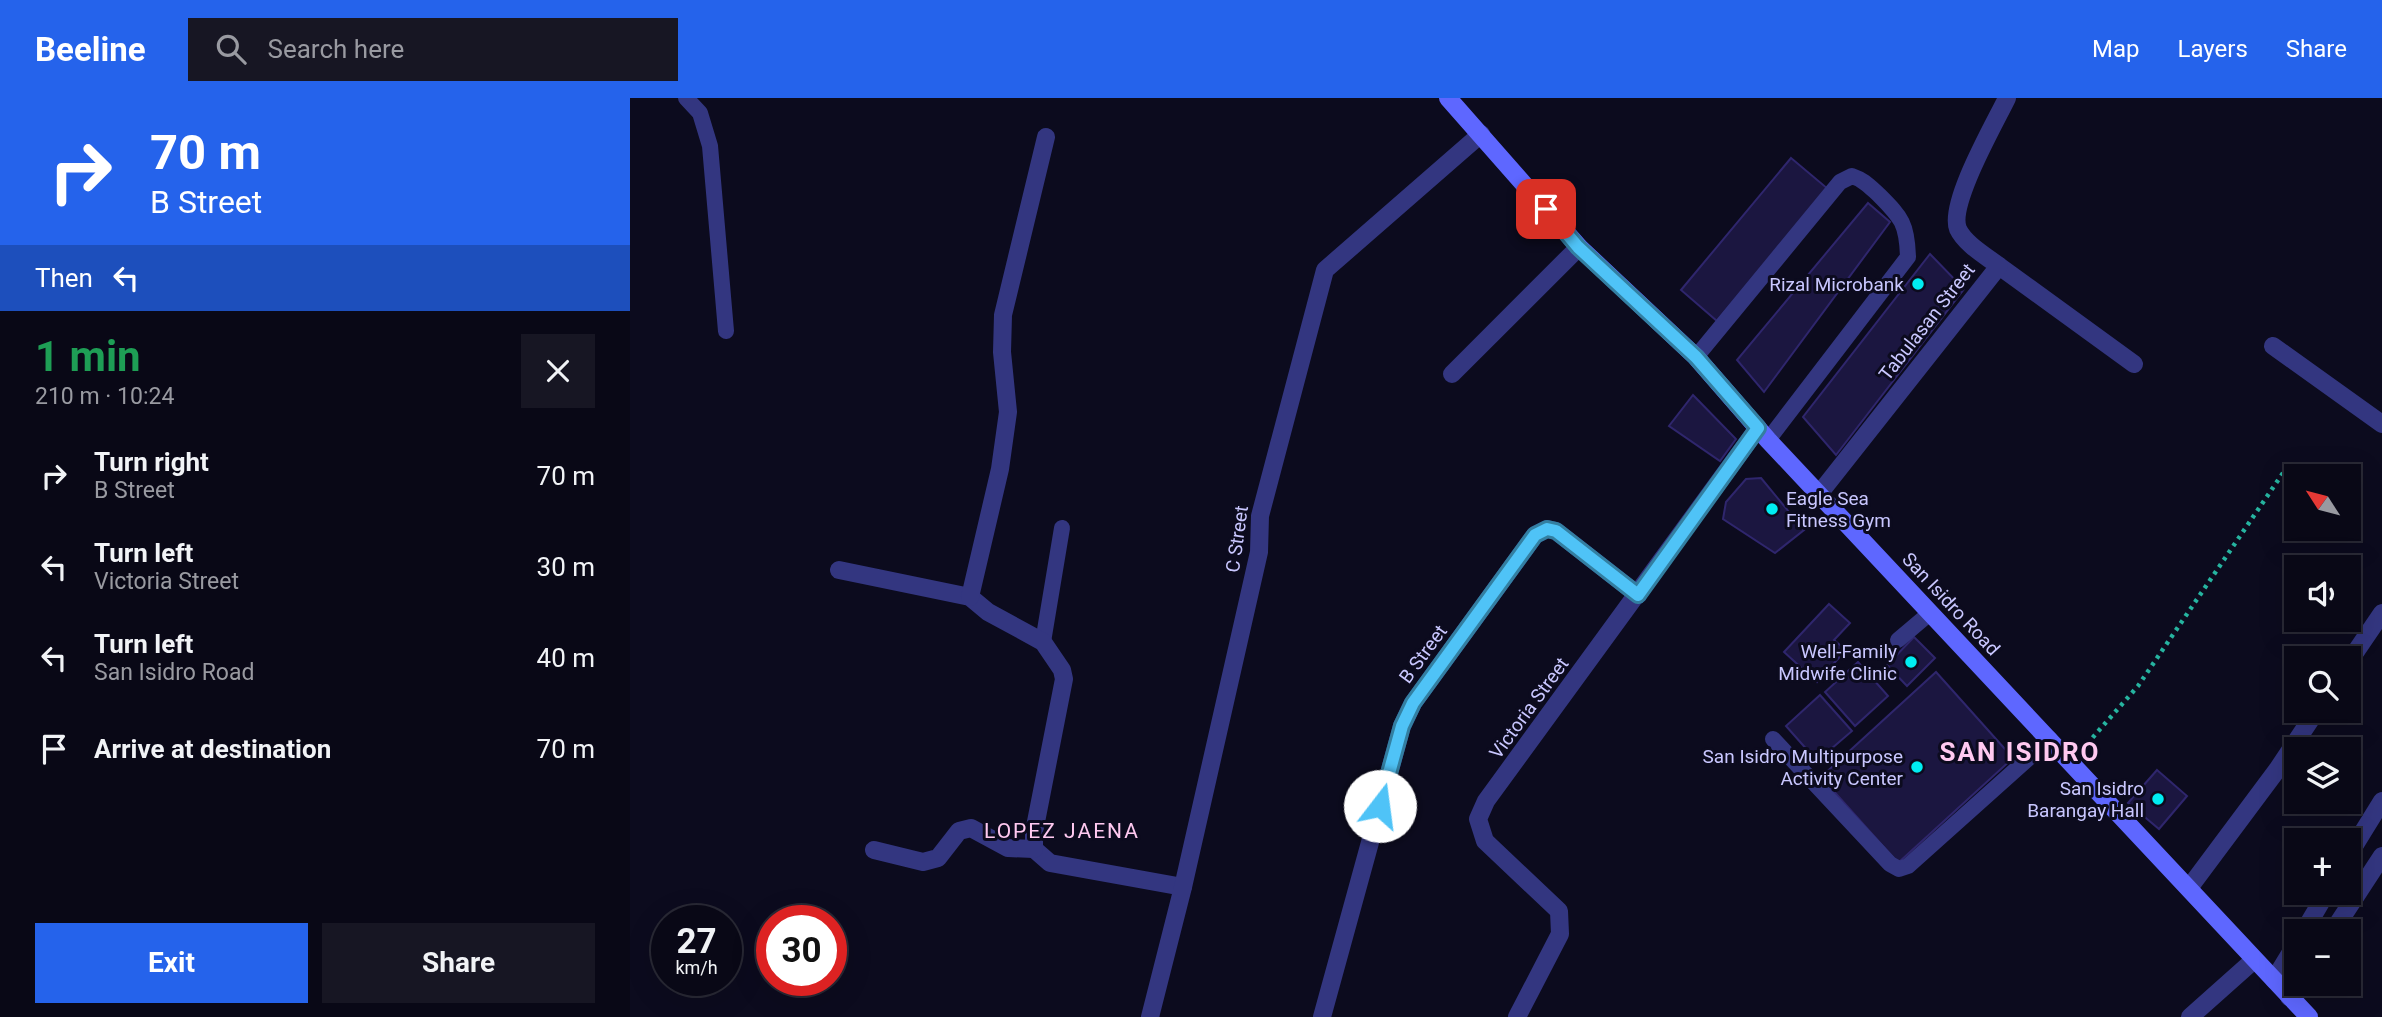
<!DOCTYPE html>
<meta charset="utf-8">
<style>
:root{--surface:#090816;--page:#171623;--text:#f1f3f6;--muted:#999aa1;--line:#292935;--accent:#2563eb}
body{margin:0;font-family:Roboto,sans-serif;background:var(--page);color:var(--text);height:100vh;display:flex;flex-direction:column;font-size:26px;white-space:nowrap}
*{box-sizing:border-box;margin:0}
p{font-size:23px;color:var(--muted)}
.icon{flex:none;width:38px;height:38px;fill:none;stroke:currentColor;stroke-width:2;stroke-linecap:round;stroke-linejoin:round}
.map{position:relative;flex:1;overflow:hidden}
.panel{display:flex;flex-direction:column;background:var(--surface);width:630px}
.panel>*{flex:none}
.banner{background:#2563eb;color:#fff;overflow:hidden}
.needle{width:46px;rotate:306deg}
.controls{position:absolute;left:1654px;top:366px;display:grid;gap:14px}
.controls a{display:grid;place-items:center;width:77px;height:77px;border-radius:0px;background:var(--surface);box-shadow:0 7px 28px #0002,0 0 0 2px var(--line);font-size:35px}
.speed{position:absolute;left:21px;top:807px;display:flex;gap:14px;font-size:35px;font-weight:700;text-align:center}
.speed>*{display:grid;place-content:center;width:91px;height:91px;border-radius:50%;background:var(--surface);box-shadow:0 7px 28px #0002,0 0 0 2px var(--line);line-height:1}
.speed small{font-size:18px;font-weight:400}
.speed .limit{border:10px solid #d22;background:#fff;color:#111}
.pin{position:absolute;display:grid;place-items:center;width:60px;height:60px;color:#fff;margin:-30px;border-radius:14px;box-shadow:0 4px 10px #0006}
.me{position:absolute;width:77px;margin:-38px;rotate:15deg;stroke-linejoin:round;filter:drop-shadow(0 0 5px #0008)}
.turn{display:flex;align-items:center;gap:24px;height:147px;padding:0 35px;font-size:32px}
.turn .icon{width:91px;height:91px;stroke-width:2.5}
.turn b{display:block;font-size:49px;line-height:60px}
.then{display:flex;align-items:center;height:66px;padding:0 35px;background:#0003;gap:14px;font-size:26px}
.round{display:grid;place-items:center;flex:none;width:74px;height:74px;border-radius:0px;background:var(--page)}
.summary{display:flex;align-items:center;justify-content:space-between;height:119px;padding:0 35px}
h1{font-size:42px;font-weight:700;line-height:52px;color:#1e9e55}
.primary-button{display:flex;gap:14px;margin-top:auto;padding:14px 35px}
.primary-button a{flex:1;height:80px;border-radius:0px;background:var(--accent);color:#fff;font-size:28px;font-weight:700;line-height:80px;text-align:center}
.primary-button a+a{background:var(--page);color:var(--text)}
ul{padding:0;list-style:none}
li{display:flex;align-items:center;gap:21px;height:91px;padding:0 35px}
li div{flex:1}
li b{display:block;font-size:26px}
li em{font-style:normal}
header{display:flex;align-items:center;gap:42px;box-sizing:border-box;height:98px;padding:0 35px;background:var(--accent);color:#fff}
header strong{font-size:33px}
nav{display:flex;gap:38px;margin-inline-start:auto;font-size:24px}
.search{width:490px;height:63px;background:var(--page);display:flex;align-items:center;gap:18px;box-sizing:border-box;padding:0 24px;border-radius:0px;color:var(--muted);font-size:26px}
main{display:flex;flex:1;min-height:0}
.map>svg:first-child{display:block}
.building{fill:#1b1640;stroke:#2f266d;stroke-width:2}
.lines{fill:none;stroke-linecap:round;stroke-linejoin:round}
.path{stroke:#26b4a0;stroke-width:4.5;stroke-dasharray:3.5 5;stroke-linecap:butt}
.lane{stroke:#333680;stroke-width:16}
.street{stroke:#333680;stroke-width:18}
.secondary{stroke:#5e67ff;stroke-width:18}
.route-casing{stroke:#337fa1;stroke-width:18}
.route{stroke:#4fc3f7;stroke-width:12}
.poi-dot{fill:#00edf2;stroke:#0c0b1e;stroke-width:2.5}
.labels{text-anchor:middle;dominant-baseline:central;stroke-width:6;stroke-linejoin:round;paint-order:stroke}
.poi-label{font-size:19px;fill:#c9c7ff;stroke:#0c0b1e;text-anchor:end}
.street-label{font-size:19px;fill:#c9c7ff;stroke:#0c0b1e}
.neighbourhood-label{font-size:21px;letter-spacing:2px;fill:#ffc9f0;stroke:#0c0b1e}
.district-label{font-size:26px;font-weight:bold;letter-spacing:2px;fill:#ffc9f0;stroke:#0c0b1e}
</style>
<header>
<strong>Beeline</strong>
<div class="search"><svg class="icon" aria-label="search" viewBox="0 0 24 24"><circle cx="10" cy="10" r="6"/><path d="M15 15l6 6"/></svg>Search here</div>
<nav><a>Map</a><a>Layers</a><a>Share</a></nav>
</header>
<main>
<section class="panel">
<div class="banner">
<div class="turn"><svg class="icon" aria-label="right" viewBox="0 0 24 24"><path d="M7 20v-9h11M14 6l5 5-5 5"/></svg><div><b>70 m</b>B Street</div></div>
<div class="then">Then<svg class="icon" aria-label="left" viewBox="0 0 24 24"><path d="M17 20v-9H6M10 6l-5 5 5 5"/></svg></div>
</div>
<div class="summary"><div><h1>1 min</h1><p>210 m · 10:24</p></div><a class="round"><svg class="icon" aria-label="close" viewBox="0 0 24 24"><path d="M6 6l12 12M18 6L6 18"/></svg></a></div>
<ul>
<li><svg class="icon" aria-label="right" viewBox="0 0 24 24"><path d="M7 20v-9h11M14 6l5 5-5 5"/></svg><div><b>Turn right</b><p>B Street</p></div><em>70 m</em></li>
<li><svg class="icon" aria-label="left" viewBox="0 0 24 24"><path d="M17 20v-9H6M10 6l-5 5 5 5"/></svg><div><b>Turn left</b><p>Victoria Street</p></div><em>30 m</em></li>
<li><svg class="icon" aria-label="left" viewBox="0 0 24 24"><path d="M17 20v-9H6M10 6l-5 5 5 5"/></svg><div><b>Turn left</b><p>San Isidro Road</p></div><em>40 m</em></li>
<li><svg class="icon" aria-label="arrive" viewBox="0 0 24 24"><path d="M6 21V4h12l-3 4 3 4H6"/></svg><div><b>Arrive at destination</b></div><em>70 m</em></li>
</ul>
<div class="primary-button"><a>Exit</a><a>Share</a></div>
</section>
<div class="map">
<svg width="1752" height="919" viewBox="0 0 1752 919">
<rect width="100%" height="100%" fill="#0c0b1e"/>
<g class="building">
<polygon points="1161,60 1198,91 1087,223 1051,192"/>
<polygon points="1238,105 1260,124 1134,294 1107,262"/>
<polygon points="1300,156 1334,191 1206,357 1173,319"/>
<polygon points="1063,297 1106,341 1090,363 1039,328"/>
<polygon points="1131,380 1174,432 1145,455 1093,421 1096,404 1116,381"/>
<polygon points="1199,506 1220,525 1204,542 1216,552 1187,584 1154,554"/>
<polygon points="1284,539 1305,560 1277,588 1257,567"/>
<polygon points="1228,564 1258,598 1225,628 1195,594"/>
<polygon points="1306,574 1383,660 1268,765 1191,679"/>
<polygon points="1190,597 1222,633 1187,663 1156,628"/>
<polygon points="1527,672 1557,698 1529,731 1498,705"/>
</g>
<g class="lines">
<polyline class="path" points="1457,646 1508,588 1655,372"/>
<g class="lane">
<polyline points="56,0 70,15 80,48 96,233"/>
<path d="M1066 259 1210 84 1222 78C1234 82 1240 89 1249 97 1272 120 1277 126 1278 159L1138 342"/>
<polyline points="1268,542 1300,515"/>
<polyline points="413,544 432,430"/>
<polyline points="1143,641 1260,766 1269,771 1278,768 1420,641"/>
</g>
<g class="street">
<polyline points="1369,168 1504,266"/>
<polyline points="1643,248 1752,326"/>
<polyline points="822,276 949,149"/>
<path d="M1189 396 1369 168C1356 158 1335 146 1328 131 1318 106 1365 25 1377 0"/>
<polyline points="209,472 340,499 358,514 413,544 432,572 434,581 404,734 404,751 420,765 553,789"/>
<polyline points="340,499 370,371 378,314 372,254 373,217 416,39"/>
<polyline points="1718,565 1752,515"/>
<polyline points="244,752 293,764 308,760 329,733 341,730 378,750 404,751"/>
<polyline points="1718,758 1752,703"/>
<polyline points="1559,790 1647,672 1687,612"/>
<polyline points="1674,833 1697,794"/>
<polyline points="1703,833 1752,758"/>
<polyline points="1644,882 1666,846"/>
<polyline points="1659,899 1668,886"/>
<polyline points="520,919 553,789 629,454 630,418 695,172 851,36"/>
<polyline points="692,919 772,628 783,605 905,437 917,431 926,433 1008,497"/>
<polyline points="887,919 930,836 929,813 855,743 848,721 856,703 1128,330"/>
<polyline points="1560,919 1624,862"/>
</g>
<polyline class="secondary" points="818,0 949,149 1066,259 1138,342 1679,919"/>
</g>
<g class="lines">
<defs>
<polyline id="route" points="750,708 772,628 783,605 905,437 917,431 926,433 1008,497 1128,330 1066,259 948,149 916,111"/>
</defs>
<use href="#route" class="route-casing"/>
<use href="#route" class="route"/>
</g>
<g class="poi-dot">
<circle cx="1288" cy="186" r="7"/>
<circle cx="1142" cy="411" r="7"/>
<circle cx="1281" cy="564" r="7"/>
<circle cx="1287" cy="669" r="7"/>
<circle cx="1528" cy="701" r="7"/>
</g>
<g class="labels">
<g class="poi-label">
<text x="1274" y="186">Rizal Microbank</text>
<text x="1156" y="400" text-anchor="start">Eagle Sea<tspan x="1156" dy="22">Fitness Gym</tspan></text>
<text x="1267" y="553">Well-Family<tspan x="1267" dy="22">Midwife Clinic</tspan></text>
<text x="1273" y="658">San Isidro Multipurpose<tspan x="1273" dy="22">Activity Center</tspan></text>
<text x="1514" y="690">San Isidro<tspan x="1514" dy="22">Barangay Hall</tspan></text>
</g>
<g class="street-label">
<text transform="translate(1297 224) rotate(-52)">Tabulasan Street</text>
<text transform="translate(607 441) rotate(-82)">C Street</text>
<text transform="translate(1321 506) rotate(47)">San Isidro Road</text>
<text transform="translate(793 556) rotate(-54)">B Street</text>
<text transform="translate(899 610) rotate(-54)">Victoria Street</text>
</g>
<g class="neighbourhood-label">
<text x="432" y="733">LOPEZ JAENA</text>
</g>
<g class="district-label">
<text x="1390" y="654">SAN ISIDRO</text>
</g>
</g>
</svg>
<div class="controls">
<a><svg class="needle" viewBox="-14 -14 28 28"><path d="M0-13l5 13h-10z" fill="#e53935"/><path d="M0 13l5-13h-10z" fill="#999aa1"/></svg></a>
<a><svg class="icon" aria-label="sound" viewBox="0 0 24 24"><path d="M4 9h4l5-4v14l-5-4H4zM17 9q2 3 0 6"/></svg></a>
<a><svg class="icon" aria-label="search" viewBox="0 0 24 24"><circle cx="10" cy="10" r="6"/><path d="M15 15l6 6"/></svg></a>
<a><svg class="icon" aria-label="layers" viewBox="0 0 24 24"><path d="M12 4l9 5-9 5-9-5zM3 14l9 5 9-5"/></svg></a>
<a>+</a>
<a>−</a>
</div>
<div class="speed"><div>27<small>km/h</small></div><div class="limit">30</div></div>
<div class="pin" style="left:916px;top:111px;background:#d93025"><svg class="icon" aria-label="arrive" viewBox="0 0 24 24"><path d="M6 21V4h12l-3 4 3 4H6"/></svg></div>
<svg class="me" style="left:750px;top:708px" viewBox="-20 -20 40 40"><circle r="19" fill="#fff"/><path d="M0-13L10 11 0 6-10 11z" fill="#4fc3f7"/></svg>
</div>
</main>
